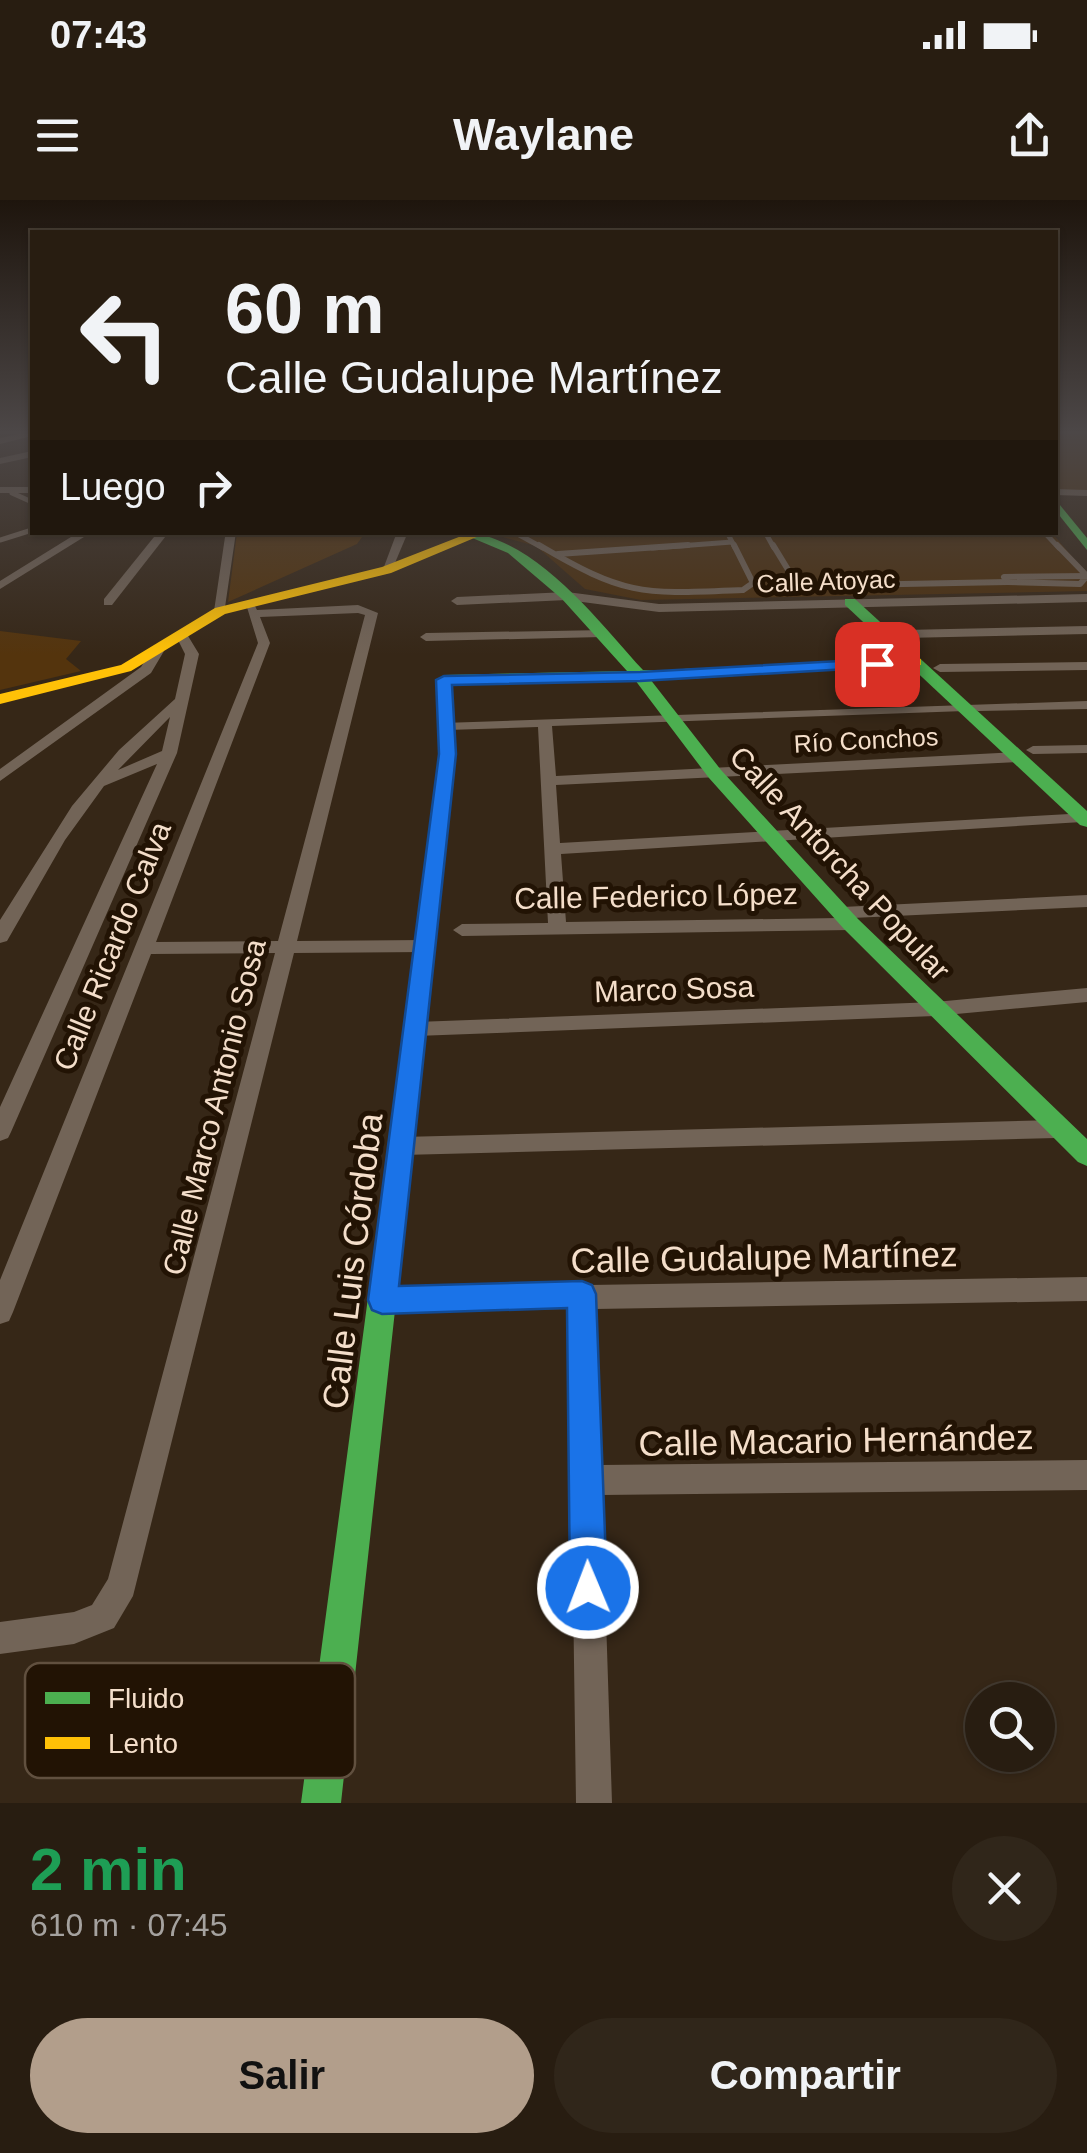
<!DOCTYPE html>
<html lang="es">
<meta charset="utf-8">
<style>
:root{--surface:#281d11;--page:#30261a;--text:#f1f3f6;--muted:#a5a29f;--line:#443b31;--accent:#b29e8b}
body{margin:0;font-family:Helvetica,sans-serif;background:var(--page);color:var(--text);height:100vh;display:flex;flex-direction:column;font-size:38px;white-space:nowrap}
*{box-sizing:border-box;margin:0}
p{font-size:32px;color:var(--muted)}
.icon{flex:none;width:55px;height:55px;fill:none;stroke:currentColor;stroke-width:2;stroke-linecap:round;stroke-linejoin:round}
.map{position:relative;height:1603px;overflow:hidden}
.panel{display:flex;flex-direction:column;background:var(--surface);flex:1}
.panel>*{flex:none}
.banner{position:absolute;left:30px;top:30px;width:1028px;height:305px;border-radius:0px;box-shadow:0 2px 8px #0004,0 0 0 2px var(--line);background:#281d11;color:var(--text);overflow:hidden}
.fabs{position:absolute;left:965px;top:1482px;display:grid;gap:20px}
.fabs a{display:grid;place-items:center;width:90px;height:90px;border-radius:50%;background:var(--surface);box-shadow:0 2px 8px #0004,0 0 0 2px var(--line);font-size:50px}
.pin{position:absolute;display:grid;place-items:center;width:85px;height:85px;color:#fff;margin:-42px;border-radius:20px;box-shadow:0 5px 15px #0006}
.me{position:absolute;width:110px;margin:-55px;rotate:359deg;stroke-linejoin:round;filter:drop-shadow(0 0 8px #0008)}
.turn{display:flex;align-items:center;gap:35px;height:210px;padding:0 30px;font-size:45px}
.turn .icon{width:130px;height:130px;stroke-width:2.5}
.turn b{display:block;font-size:70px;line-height:85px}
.then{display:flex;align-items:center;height:95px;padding:0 30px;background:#0003;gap:20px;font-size:38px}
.round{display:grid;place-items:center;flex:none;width:105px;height:105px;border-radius:52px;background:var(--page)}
.headline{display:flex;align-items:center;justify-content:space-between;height:170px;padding:0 30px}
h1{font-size:60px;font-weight:800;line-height:75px;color:#1e9e55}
.cta{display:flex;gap:20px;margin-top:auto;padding:20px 30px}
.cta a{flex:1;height:115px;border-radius:60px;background:var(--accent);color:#111;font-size:40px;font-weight:800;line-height:115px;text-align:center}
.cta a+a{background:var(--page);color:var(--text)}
.status{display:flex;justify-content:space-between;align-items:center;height:70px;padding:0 50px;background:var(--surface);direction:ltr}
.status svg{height:28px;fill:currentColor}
header{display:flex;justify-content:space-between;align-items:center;height:130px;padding:0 30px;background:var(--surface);font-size:45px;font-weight:800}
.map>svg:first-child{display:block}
.built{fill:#4c2f0d}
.green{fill:#54340d}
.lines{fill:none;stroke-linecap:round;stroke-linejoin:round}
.lane-far1{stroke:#726457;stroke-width:5}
.lane{stroke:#726457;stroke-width:6}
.street{fill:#726457;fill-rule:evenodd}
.fast{fill:#4caf50;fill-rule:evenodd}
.slow{fill:#ffc107;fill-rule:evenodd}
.route{fill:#1a73e8;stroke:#114b97;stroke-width:2.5}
.labels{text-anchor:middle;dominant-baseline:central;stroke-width:10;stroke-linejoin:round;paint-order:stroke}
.far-street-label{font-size:25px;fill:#f4deca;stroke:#221304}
.street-label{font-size:30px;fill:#f4deca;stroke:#221304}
.near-street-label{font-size:35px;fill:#f4deca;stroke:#221304}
.key{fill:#221304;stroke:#61503f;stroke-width:2.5}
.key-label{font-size:28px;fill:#f4deca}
</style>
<div class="status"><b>07:43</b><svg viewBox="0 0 49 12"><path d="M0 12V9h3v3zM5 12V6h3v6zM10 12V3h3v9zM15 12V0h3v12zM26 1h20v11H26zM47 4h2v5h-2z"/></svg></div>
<header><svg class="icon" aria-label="menu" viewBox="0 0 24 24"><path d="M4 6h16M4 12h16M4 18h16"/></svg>Waylane<svg class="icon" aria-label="share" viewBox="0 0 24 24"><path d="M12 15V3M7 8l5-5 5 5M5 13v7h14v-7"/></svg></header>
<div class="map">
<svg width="1087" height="1603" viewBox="0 0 1087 1603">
<rect width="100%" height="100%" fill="#362717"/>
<g class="built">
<rect x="1055" y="231" width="32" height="59"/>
<polygon points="488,333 1052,333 1087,374 1087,391 641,400 585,389 536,346"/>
</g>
<g class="green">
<polygon points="237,333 237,332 365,333 357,344 228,402"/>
<polygon points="0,431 81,441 66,459 81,471 0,490"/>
</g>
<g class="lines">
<g class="lane-far1">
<polyline points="12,293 32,302"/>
<polyline points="514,332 543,348"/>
<polyline points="727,332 735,348"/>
<polyline points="765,332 774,348"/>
<polyline points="1044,332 1059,348"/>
<polyline points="0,340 32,330"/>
<polyline points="652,348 732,342"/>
</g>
<g class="lane">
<path d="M539 345C627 397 643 394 743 390L753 383 734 345"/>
<polyline points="773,345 798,386 1008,382"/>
<polyline points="1057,345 1087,376"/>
<polyline points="558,354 688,345"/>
<polygon points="1087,376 1080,384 1008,382 1004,377"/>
</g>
<g class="street">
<polygon points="32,231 32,236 0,244 0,238"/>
<polygon points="32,251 32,257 0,264 0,258"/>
<rect x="0" y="287" width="32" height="6"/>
<polygon points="1055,289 1087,290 1087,296 1055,295"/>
<polygon points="79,332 92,332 0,389 0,381"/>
<polygon points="158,332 169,332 112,405 104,405 104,399"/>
<polygon points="201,332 236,332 224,414 214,411 225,337"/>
<polygon points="397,332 408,332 392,370 382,372"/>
<polygon points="567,392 659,404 1087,394 1087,402 659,412 567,400 457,405 451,401 457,397"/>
<path d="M246 404H254L257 410 358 405 378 413 297 741 426 740 435 746 426 752 294 753 133 1396 114 1428 74 1444 0 1454V1422L74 1412 92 1405 108 1379 275 753 151 754 13 1112 9 1121 0 1124V1080L258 443ZM358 413 365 415 278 741 156 742 270 443 260 417Z"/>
<polygon points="1087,426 1087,434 904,438 898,434 904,430"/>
<path d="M181 430 185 431 199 454 177 553 11 932 8 938 0 941V907L157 564 104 586 65 640 7 741 0 743V720L72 606 119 550 175 499 185 454 175 434ZM170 517 162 551 118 570Z"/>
<polygon points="606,430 606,436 602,437 426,441 420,437 426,433"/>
<polygon points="153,448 164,451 151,473 0,581 0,569 141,467"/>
<polygon points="1087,462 1087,470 940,472 933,468 940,464"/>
<polygon points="1087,501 1087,509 978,511 972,508 965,511 552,526 556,576 1019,552 1027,557 1019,562 556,585 560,643 1087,613 1087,621 1082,622 561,654 566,722 839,718 833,713 842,707 1087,695 1087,707 852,718 860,724 851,730 462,736 453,730 462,724 548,723 538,527 448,530 443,529 443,523"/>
<polygon points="1087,545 1087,553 1033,554 1026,550 1033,546"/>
<polygon points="1087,788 1087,802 935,816 416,836 409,834 406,829 409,824 416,822 935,802"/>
<polygon points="1056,920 1064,923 1067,929 1064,935 1056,938 402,955 394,953 391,946 394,939 402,937"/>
<polygon points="1087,1077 1087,1101 595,1109 601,1265 1087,1260 1087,1290 602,1295 612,1603 576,1603 569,1109 383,1112 374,1108 370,1100 374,1092 383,1088 574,1085 582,1082 589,1085"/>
</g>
<g class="fast">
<polygon points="1055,299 1087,338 1087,350 1055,310"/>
<path d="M458 332C532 332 597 420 643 470L688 471V477L650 479 721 570 858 719 1087 939V966L1078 962 844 729 709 578 635 480 452 484 456 554 341 1603H301L440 554 436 480 444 475 627 471 562 399 508 353Z"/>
<polygon points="845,399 855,399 1087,611 1087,627 1080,625 845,405"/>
</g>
<g class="slow">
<polygon points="469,333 479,336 391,373 225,414 131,471 0,504 0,494 121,465 215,408 382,367"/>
<polygon points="916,458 921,459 921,465 683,479 675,474 683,469"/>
</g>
</g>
<linearGradient id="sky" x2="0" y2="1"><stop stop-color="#1e150d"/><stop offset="0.51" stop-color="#4c4747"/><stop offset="1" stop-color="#4c4747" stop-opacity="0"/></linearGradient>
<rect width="1087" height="455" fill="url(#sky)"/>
<polygon class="route" points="877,459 884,464 882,467 640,481 452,485 456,554 399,1086 582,1081 592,1085 596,1094 607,1388 601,1400 588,1406 576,1400 570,1388 567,1108 382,1114 372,1110 368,1100 439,554 436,480 444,476 640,472"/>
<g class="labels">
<g class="far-street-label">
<text transform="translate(826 381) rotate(-2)">Calle Atoyac</text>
<text transform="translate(866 540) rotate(-3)">Río Conchos</text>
</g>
<g class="street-label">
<text transform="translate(840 663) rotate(47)">Calle Antorcha Popular</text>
<text transform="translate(656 696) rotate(-1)">Calle Federico López</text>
<text transform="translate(112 746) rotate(-68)">Calle Ricardo Calva</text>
<text transform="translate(674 789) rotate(-2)">Marco Sosa</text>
<text transform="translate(214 907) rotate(-76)">Calle Marco Antonio Sosa</text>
</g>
<g class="near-street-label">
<text transform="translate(764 1057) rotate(-1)">Calle Gudalupe Martínez</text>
<text transform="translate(352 1061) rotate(-83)">Calle Luis Córdoba</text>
<text transform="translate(836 1240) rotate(-1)">Calle Macario Hernández</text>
</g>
</g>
<rect x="25" y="1463" width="330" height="115" rx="15" class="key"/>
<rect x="45" y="1492" width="45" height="12" fill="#4caf50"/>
<rect x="45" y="1537" width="45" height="12" fill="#ffc107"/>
<g class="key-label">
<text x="108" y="1508">Fluido</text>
<text x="108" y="1553">Lento</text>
</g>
</svg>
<div class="fabs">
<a><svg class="icon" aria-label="search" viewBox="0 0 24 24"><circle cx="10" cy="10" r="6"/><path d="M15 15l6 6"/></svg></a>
</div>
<div class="pin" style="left:877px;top:464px;background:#d93025"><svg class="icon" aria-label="arrive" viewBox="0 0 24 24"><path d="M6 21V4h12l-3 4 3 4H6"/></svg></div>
<svg class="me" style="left:588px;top:1388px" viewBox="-20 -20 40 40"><circle r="17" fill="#1a73e8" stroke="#fff" stroke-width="3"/><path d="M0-11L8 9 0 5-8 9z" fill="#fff"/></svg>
<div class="banner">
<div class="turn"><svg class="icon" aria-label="left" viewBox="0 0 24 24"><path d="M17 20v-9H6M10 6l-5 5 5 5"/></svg><div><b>60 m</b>Calle Gudalupe Martínez</div></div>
<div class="then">Luego<svg class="icon" aria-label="right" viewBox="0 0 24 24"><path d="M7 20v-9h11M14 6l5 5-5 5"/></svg></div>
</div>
</div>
<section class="panel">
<div class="headline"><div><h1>2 min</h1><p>610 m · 07:45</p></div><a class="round"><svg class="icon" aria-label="close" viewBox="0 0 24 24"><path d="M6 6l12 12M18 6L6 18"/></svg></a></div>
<div class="cta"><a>Salir</a><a>Compartir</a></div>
</section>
